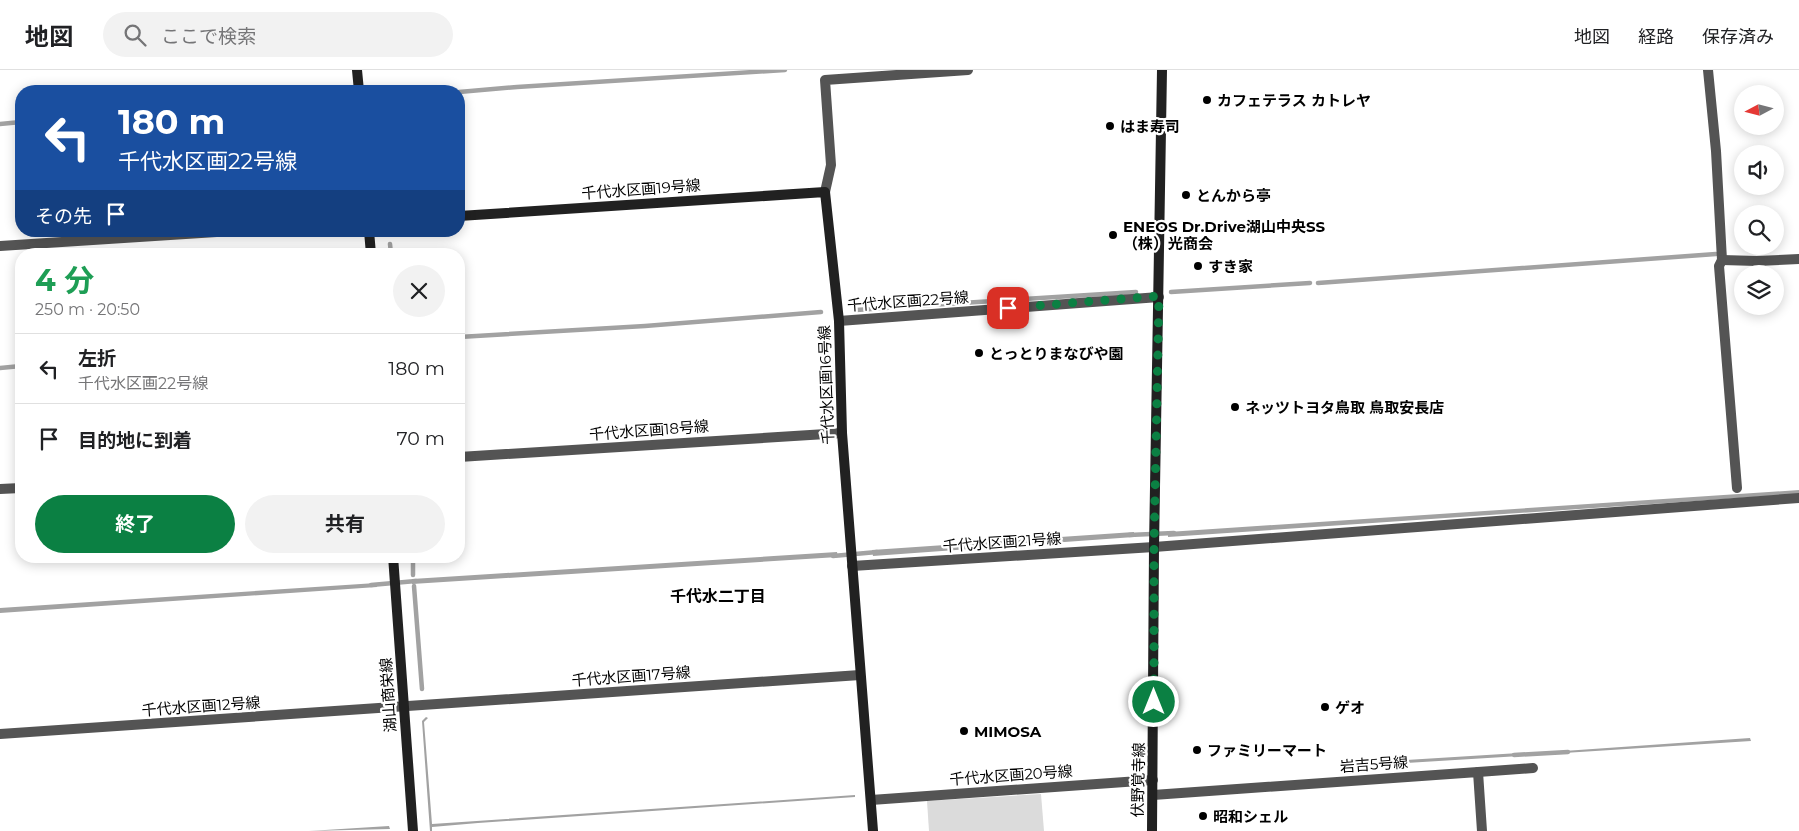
<!DOCTYPE html>
<html lang="ja">
<meta charset="utf-8">
<style>
:root{--surface:#fff;--page:#f2f2f2;--text:#202124;--muted:#757577;--line:#e0e0e0;--accent:#0b8043}
body{margin:0;font-family:Montserrat,"Noto Sans JP",sans-serif;background:var(--page);color:var(--text);height:100vh;display:flex;flex-direction:column;font-size:19px;white-space:nowrap}
*{box-sizing:border-box;margin:0}
p{font-size:16px;color:var(--muted)}
.icon{flex:none;width:28px;height:28px;fill:none;stroke:currentColor;stroke-width:2;stroke-linecap:round;stroke-linejoin:round}
.map{position:relative;flex:1;overflow:hidden}
.drawer{position:absolute;left:15px;top:178px;width:450px;height:315px;display:flex;flex-direction:column;background:var(--surface);border-radius:20px;box-shadow:0 2px 12px #0003}
.drawer>*{flex:none}
.banner{position:absolute;left:15px;top:15px;width:450px;height:152px;border-radius:20px;box-shadow:0 2px 12px #0003;background:#1a4fa0;color:#fff;overflow:hidden}
.needle{width:32px;rotate:263deg}
.fabs{position:absolute;left:1734px;top:15px;display:grid;gap:10px}
.fabs a{display:grid;place-items:center;width:50px;height:50px;border-radius:50%;background:var(--surface);box-shadow:0 2px 12px #0003;font-size:25px}
.pin{position:absolute;display:grid;place-items:center;width:42px;height:42px;color:#fff;margin:-21px;border-radius:10px;box-shadow:0 2px 8px #0006}
.me{position:absolute;width:55px;margin:-28px;rotate:0deg;stroke-linejoin:round;filter:drop-shadow(0 0 4px #0008)}
.turn{display:flex;align-items:center;gap:18px;height:105px;padding:0 20px;font-size:22px}
.turn .icon{width:65px;height:65px;stroke-width:2.5}
.turn b{display:block;font-size:35px;line-height:42px}
.then{display:flex;align-items:center;height:48px;padding:0 20px;background:#0003;gap:10px;font-size:19px}
.round{display:grid;place-items:center;flex:none;width:52px;height:52px;border-radius:26px;background:var(--page)}
.summary{display:flex;align-items:center;justify-content:space-between;height:85px;padding:0 20px}
h1{font-size:30px;font-weight:700;line-height:38px;color:#1e9e55}
.cta{display:flex;gap:10px;margin-top:auto;padding:10px 20px}
.cta a{flex:1;height:58px;border-radius:30px;background:var(--accent);color:#fff;font-size:20px;font-weight:700;line-height:58px;text-align:center}
.cta a+a{background:var(--page);color:var(--text)}
ul{padding:0;list-style:none}
li{display:flex;align-items:center;gap:15px;height:70px;padding:0 20px;border-top:1px solid var(--line)}
li div{flex:1}
li b{display:block;font-size:19px}
li em{font-style:normal}
header{display:flex;align-items:center;gap:30px;box-sizing:border-box;height:70px;padding:0 25px;background:var(--surface);border-bottom:1px solid var(--line)}
header strong{font-size:24px}
nav{display:flex;gap:28px;margin-inline-start:auto;font-size:18px}
.search{width:350px;height:45px;background:var(--page);display:flex;align-items:center;gap:12px;box-sizing:border-box;padding:0 18px;border-radius:28px;color:var(--muted);font-size:19px}
.map>svg:first-child{display:block}
.green{fill:#dbdbdb}
.water{fill:#a2a2a2}
.lines{fill:none;stroke-linecap:round;stroke-linejoin:round}
.stream{stroke:#a2a2a2;stroke-width:4.5}
.street{stroke:#545454;stroke-width:10}
.secondary{stroke:#212121;stroke-width:10}
.route{stroke:#0b8043;stroke-width:9;stroke-dasharray:0 16.2}
.poi-dot{fill:#000;stroke:#fff;stroke-width:2}
.labels{text-anchor:middle;dominant-baseline:central;stroke-width:4.5;stroke-linejoin:round;paint-order:stroke}
.poi-label{font-size:15px;font-weight:bold;fill:#000;stroke:#fff;text-anchor:start}
.street-label{font-size:15px;fill:#000;stroke:#fff}
.neighbourhood-label{font-size:16px;font-weight:bold;fill:#000;stroke:#fff}
</style>
<header>
<strong>地図</strong>
<div class="search"><svg class="icon" aria-label="search" viewBox="0 0 24 24"><circle cx="10" cy="10" r="6"/><path d="M15 15l6 6"/></svg>ここで検索</div>
<nav><a>地図</a><a>経路</a><a>保存済み</a></nav>
</header>
<div class="map">
<svg width="1799" height="761" viewBox="0 0 1799 761">
<rect width="100%" height="100%" fill="#fff"/>
<polygon class="green" points="1041,724 1044,761 929,761 927,731"/>
<g class="water">
<polygon points="1799,420 1799,424 1168,467 1168,462"/>
<polygon points="1134,462 1134,467 873,486 872,480"/>
<polygon points="837,482 838,487 412,514 412,509"/>
<polygon points="376,513 377,517 0,543 0,538"/>
<polygon points="426,647 428,648 424,652 432,754 855,725 855,727 478,753 432,757 432,761 430,761 422,651"/>
<polygon points="1750,668 1751,671 1564,683 1564,681"/>
<polygon points="1519,683 1520,686 1390,694 1390,691"/>
<polygon points="389,756 390,759 309,761"/>
</g>
<g class="lines">
<g class="stream">
<polyline points="459,22 517,17 785,0"/>
<polyline points="0,54 21,52"/>
<polyline points="390,174 391,184"/>
<polyline points="1318,213 1716,184"/>
<polyline points="1171,222 1310,213"/>
<polyline points="897,237 1136,222"/>
<polyline points="856,240 887,238"/>
<polyline points="459,267 645,256 821,242"/>
<polyline points="0,298 21,296"/>
<polyline points="1129,465 1174,463"/>
<polyline points="833,486 877,482"/>
<polyline points="413,492 413,505"/>
<polyline points="371,515 416,511"/>
<polyline points="414,516 422,619"/>
<polyline points="1514,685 1568,682"/>
</g>
<g class="street">
<polyline points="1708,0 1716,81 1722,190 1719,196 1737,418"/>
<polyline points="825,122 831,95 825,10 968,0"/>
<polyline points="0,176 232,161"/>
<polyline points="1722,190 1757,191 1799,189"/>
<polyline points="839,251 1159,227"/>
<polyline points="459,387 842,363"/>
<polyline points="0,419 21,418"/>
<polyline points="852,496 1154,477 1799,428"/>
<polyline points="0,664 860,605"/>
<polyline points="1478,702 1533,698"/>
<polyline points="1153,725 1478,702 1482,761"/>
<polyline points="871,730 1153,710"/>
</g>
<g class="secondary">
<polyline points="357,0 359,21"/>
<polyline points="459,146 825,122 839,251 842,363 873,761"/>
<polyline points="369,161 371,184"/>
<polyline points="393,486 413,761"/>
<polyline points="1152,761 1154,477 1162,0"/>
</g>
</g>
<g class="lines">
<polyline class="route" points="1008,238 1159,226 1154,477 1154,632"/>
</g>
<g class="poi-dot">
<circle cx="1207" cy="30" r="5"/>
<circle cx="1110" cy="56" r="5"/>
<circle cx="1186" cy="125" r="5"/>
<circle cx="1113" cy="165" r="5"/>
<circle cx="1198" cy="196" r="5"/>
<circle cx="979" cy="283" r="5"/>
<circle cx="1235" cy="337" r="5"/>
<circle cx="1325" cy="637" r="5"/>
<circle cx="964" cy="661" r="5"/>
<circle cx="1197" cy="680" r="5"/>
<circle cx="1203" cy="746" r="5"/>
</g>
<g class="labels">
<g class="poi-label">
<text x="1217" y="30">カフェテラス カトレヤ</text>
<text x="1120" y="56">はま寿司</text>
<text x="1196" y="125">とんから亭</text>
<text x="1123" y="156">ENEOS Dr.Drive湖山中央SS<tspan x="1123" dy="17">（株）光商会</tspan></text>
<text x="1208" y="196">すき家</text>
<text x="989" y="283">とっとりまなびや園</text>
<text x="1245" y="337">ネッツトヨタ鳥取 鳥取安長店</text>
<text x="1335" y="637">ゲオ</text>
<text x="974" y="661">MIMOSA</text>
<text x="1207" y="680">ファミリーマート</text>
<text x="1213" y="746">昭和シェル</text>
</g>
<g class="street-label">
<text transform="translate(641 119) rotate(-4)">千代水区画19号線</text>
<text transform="translate(908 231) rotate(-4)">千代水区画22号線</text>
<text transform="translate(826 315) rotate(-92)">千代水区画16号線</text>
<text transform="translate(649 360) rotate(-4)">千代水区画18号線</text>
<text transform="translate(1002 472) rotate(-4)">千代水区画21号線</text>
<text transform="translate(631 606) rotate(-4)">千代水区画17号線</text>
<text transform="translate(388 625) rotate(-94)">湖山商栄線</text>
<text transform="translate(201 636) rotate(-4)">千代水区画12号線</text>
<text transform="translate(1374 694) rotate(-4)">岩吉5号線</text>
<text transform="translate(1011 705) rotate(-4)">千代水区画20号線</text>
<text transform="translate(1138 710) rotate(-89)">伏野覚寺線</text>
</g>
<g class="neighbourhood-label">
<text x="718" y="526">千代水二丁目</text>
</g>
</g>
</svg>
<div class="fabs">
<a><svg class="needle" viewBox="-14 -14 28 28"><path d="M0-13l5 13h-10z" fill="#e53935"/><path d="M0 13l5-13h-10z" fill="#757577"/></svg></a>
<a><svg class="icon" aria-label="sound" viewBox="0 0 24 24"><path d="M4 9h4l5-4v14l-5-4H4zM17 9q2 3 0 6"/></svg></a>
<a><svg class="icon" aria-label="search" viewBox="0 0 24 24"><circle cx="10" cy="10" r="6"/><path d="M15 15l6 6"/></svg></a>
<a><svg class="icon" aria-label="layers" viewBox="0 0 24 24"><path d="M12 4l9 5-9 5-9-5zM3 14l9 5 9-5"/></svg></a>
</div>
<div class="pin" style="left:1008px;top:238px;background:#d93025"><svg class="icon" aria-label="arrive" viewBox="0 0 24 24"><path d="M6 21V4h12l-3 4 3 4H6"/></svg></div>
<svg class="me" style="left:1154px;top:632px" viewBox="-20 -20 40 40"><circle r="17" fill="#0b8043" stroke="#fff" stroke-width="3"/><path d="M0-11L8 9 0 5-8 9z" fill="#fff"/></svg>
<div class="banner">
<div class="turn"><svg class="icon" aria-label="left" viewBox="0 0 24 24"><path d="M17 20v-9H6M10 6l-5 5 5 5"/></svg><div><b>180 m</b>千代水区画22号線</div></div>
<div class="then">その先<svg class="icon" aria-label="arrive" viewBox="0 0 24 24"><path d="M6 21V4h12l-3 4 3 4H6"/></svg></div>
</div>
<section class="drawer">
<div class="summary"><div><h1>4 分</h1><p>250 m · 20:50</p></div><a class="round"><svg class="icon" aria-label="close" viewBox="0 0 24 24"><path d="M6 6l12 12M18 6L6 18"/></svg></a></div>
<ul>
<li><svg class="icon" aria-label="left" viewBox="0 0 24 24"><path d="M17 20v-9H6M10 6l-5 5 5 5"/></svg><div><b>左折</b><p>千代水区画22号線</p></div><em>180 m</em></li>
<li><svg class="icon" aria-label="arrive" viewBox="0 0 24 24"><path d="M6 21V4h12l-3 4 3 4H6"/></svg><div><b>目的地に到着</b></div><em>70 m</em></li>
</ul>
<div class="cta"><a>終了</a><a>共有</a></div>
</section>
</div>
